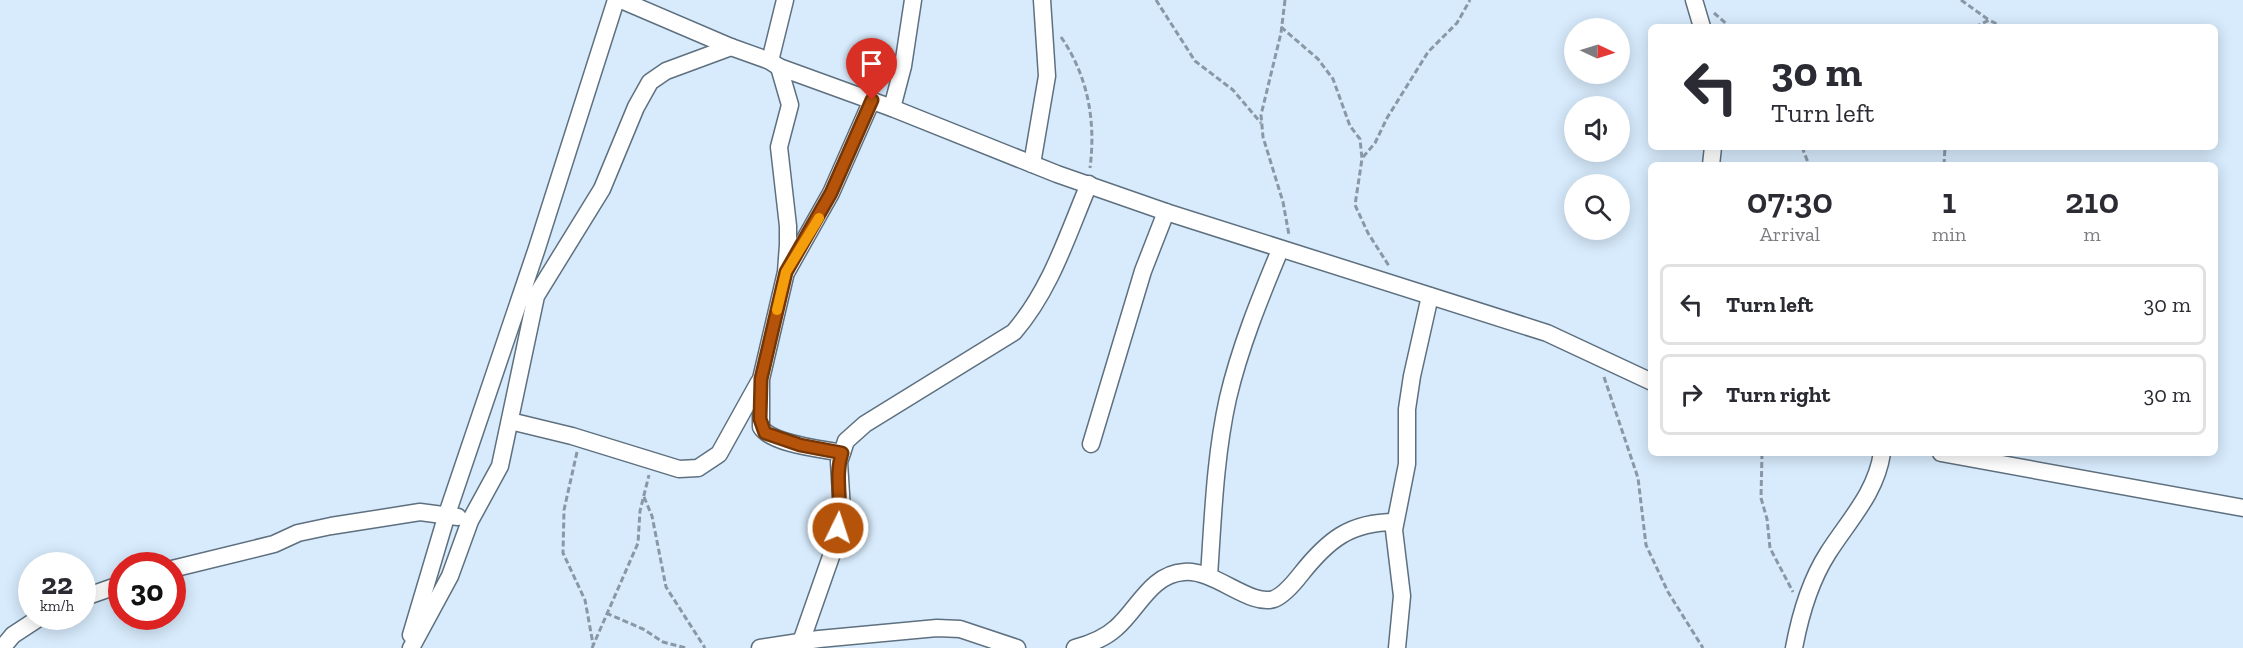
<!DOCTYPE html>
<style>
:root{--surface:#fff;--page:#f2f2f3;--text:#2b2b33;--muted:#7c7c81;--line:#e1e1e2}
body{margin:0;font-family:"Zilla Slab",serif;background:var(--page);color:var(--text);height:100vh;display:flex;flex-direction:column;font-size:22px;white-space:nowrap}
*{box-sizing:border-box;margin:0}
p{font-size:20px;color:var(--muted)}
.icon{flex:none;width:33px;height:33px;fill:none;stroke:currentColor;stroke-width:2;stroke-linecap:round;stroke-linejoin:round}
.map{position:relative;flex:1;overflow:hidden}
.side{position:absolute;left:1648px;top:162px;width:570px;height:294px;display:flex;flex-direction:column;background:var(--surface);border-radius:9px;box-shadow:0 3px 15px #0003}
.side>*{flex:none}
.hud{position:absolute;left:1648px;top:24px;width:570px;height:126px;border-radius:9px;box-shadow:0 3px 15px #0003;background:#fff;color:var(--text);overflow:hidden}
.needle{width:39px;rotate:94deg}
.controls{position:absolute;left:1564px;top:18px;display:grid;gap:12px}
.controls a{display:grid;place-items:center;width:66px;height:66px;border-radius:50%;background:var(--surface);box-shadow:0 3px 15px #0003;font-size:30px}
.speed{position:absolute;left:18px;top:552px;display:flex;gap:12px;font-size:30px;font-weight:700;text-align:center}
.speed>*{display:grid;place-content:center;width:78px;height:78px;border-radius:50%;background:var(--surface);box-shadow:0 3px 15px #0003;line-height:1}
.speed small{font-size:15px;font-weight:400}
.speed .limit{border:9px solid #d22;background:#fff;color:#111}
.pin{position:absolute;display:grid;place-items:center;width:51px;height:51px;color:#fff;margin:-62px -26px;border-radius:50% 50% 50% 0;rotate:-45deg;box-shadow:0 0 6px #0007}
.pin .icon{rotate:45deg}
.me{position:absolute;width:66px;margin:-33px;rotate:4deg;stroke-linejoin:round;filter:drop-shadow(0 0 4px #0008)}
.turn{display:flex;align-items:center;gap:21px;height:126px;padding:0 24px;font-size:27px}
.turn .icon{width:78px;height:78px;stroke-width:2.5}
.turn b{display:block;font-size:42px;line-height:51px}
.eta{display:flex;justify-content:space-evenly;align-items:center;height:102px;text-align:center}
.eta b{font-size:36px;font-weight:600;line-height:42px}
ul{padding:0;list-style:none}
li{display:flex;align-items:center;gap:18px;height:81px;margin:0 12px 9px;padding:0 12px;border:3px solid var(--line);border-radius:9px}
li div{flex:1}
li b{display:block;font-size:22px}
li em{font-style:normal}
.map>svg:first-child{display:block}
.lines{fill:none;stroke-linecap:round;stroke-linejoin:round}
.minor-casing{stroke:#5e707f;stroke-width:19}
.path{stroke:#8a98a5;stroke-width:3;stroke-dasharray:6 3;stroke-linecap:butt}
.minor{stroke:#fff;stroke-width:16}
.route-casing{stroke:#753606;stroke-width:15}
.route{stroke:#b45309;stroke-width:10}
.slow{stroke:#f59e0b;stroke-width:10}
</style>
<div class="map">
<svg width="2243" height="648" viewBox="0 0 2243 648">
<rect width="100%" height="100%" fill="#d7ebfc"/>
<g class="lines">
<defs>
<g id="minor">
<polyline points="621,0 731,47 770,61 779,67 892,108 1057,174 1166,212 1547,333 1652,382"/>
<polyline points="1694,0 1702,27"/>
<polyline points="770,61 785,0"/>
<path d="M779 67 790 105 779 147 788 226V245L786 272 761 379V427C771 444 822 449 842 453"/>
<polyline points="892,108 903,66 913,0"/>
<polyline points="1032,164 1047,76 1042,0"/>
<polyline points="1711,165 1713,147"/>
<polyline points="787,271 831,193 872,100"/>
<polyline points="510,421 572,436 679,469 698,468 719,454 759,382"/>
<polyline points="1091,444 1143,271 1166,212"/>
<polyline points="1941,453 2243,508"/>
<polyline points="172,569 274,544 298,533 331,526 420,512 458,517"/>
<path d="M1209 576C1213 517 1215 456 1228 398 1240 347 1260 298 1280 250"/>
<polyline points="82,598 122,584"/>
<polyline points="411,635 447,514 537,248 616,0"/>
<path d="M801 642 835 545 842 510 839 462 846 441 865 424 1014 332C1051 289 1067 236 1089 184"/>
<polyline points="2,648 13,635 42,616"/>
<polyline points="411,648 450,576 470,521 500,466 536,296 602,189 636,107 650,82 666,71 731,47"/>
<polyline points="760,648 819,639 937,628 960,629 1017,648"/>
<path d="M1075 648C1090 644 1104 639 1116 628 1138 609 1151 574 1184 572 1214 569 1250 607 1274 599 1284 595 1294 583 1301 574 1328 540 1350 522 1395 522"/>
<polyline points="1397,648 1402,596 1394,530 1407,464 1407,409 1412,376 1430,296"/>
<path d="M1794 648C1800 616 1810 581 1828 553 1849 520 1876 493 1882 453"/>
</g>
</defs>
<use href="#minor" class="minor-casing"/>
<g class="path">
<polyline points="1156,0 1195,61 1233,90 1261,123"/>
<polyline points="1285,0 1281,33 1261,115 1263,137 1283,202 1289,235"/>
<polyline points="1961,0 1989,20"/>
<polyline points="1714,13 1730,27"/>
<polyline points="1281,27 1318,59 1333,79 1350,126 1360,139 1362,159 1355,205 1368,233 1389,266"/>
<polyline points="1975,27 1989,20 2003,27"/>
<path d="M1061 37C1088 76 1096 121 1090 168"/>
<polyline points="1802,147 1809,165"/>
<polyline points="1363,157 1375,143 1387,118 1428,52 1457,23 1470,0"/>
<polyline points="1944,165 1945,147"/>
<polyline points="1604,377 1638,478 1646,545 1668,592 1703,648"/>
<polyline points="577,452 564,510 563,553 585,600 593,644"/>
<polyline points="1762,453 1761,498 1767,519 1770,548 1793,592"/>
<polyline points="644,497 652,516 666,587 705,648"/>
<polyline points="606,613 643,629 663,642 686,648"/>
<polyline points="592,648 638,543 640,511 649,475"/>
</g>
<use href="#minor" class="minor"/>
</g>
<g class="lines">
<defs>
<path id="route" d="M838 528C843 503 834 477 842 453L800 445 765 433 760 419 761 379 786 272 831 193 872 100"/>
</defs>
<use href="#route" class="route-casing"/>
<use href="#route" class="route"/>
<polyline class="slow" points="777,310 786,272 819,218"/>
</g>
</svg>
<div class="controls">
<a><svg class="needle" viewBox="-14 -14 28 28"><path d="M0-13l5 13h-10z" fill="#e53935"/><path d="M0 13l5-13h-10z" fill="#7c7c81"/></svg></a>
<a><svg class="icon" aria-label="sound" viewBox="0 0 24 24"><path d="M4 9h4l5-4v14l-5-4H4zM17 9q2 3 0 6"/></svg></a>
<a><svg class="icon" aria-label="search" viewBox="0 0 24 24"><circle cx="10" cy="10" r="6"/><path d="M15 15l6 6"/></svg></a>
</div>
<div class="speed"><div>22<small>km/h</small></div><div class="limit">30</div></div>
<div class="pin" style="left:872px;top:100px;background:#d93025"><svg class="icon" aria-label="arrive" viewBox="0 0 24 24"><path d="M6 21V4h12l-3 4 3 4H6"/></svg></div>
<svg class="me" style="left:838px;top:528px" viewBox="-20 -20 40 40"><circle r="17" fill="#b45309" stroke="#fff" stroke-width="3"/><path d="M0-11L8 9 0 5-8 9z" fill="#fff"/></svg>
<div class="hud">
<div class="turn"><svg class="icon" aria-label="left" viewBox="0 0 24 24"><path d="M17 20v-9H6M10 6l-5 5 5 5"/></svg><div><b>30 m</b>Turn left</div></div>
</div>
<section class="side">
<div class="eta">
<div><b>07:30</b><p>Arrival</p></div>
<div><b>1</b><p>min</p></div>
<div><b>210</b><p>m</p></div>
</div>
<ul>
<li><svg class="icon" aria-label="left" viewBox="0 0 24 24"><path d="M17 20v-9H6M10 6l-5 5 5 5"/></svg><div><b>Turn left</b></div><em>30 m</em></li>
<li><svg class="icon" aria-label="right" viewBox="0 0 24 24"><path d="M7 20v-9h11M14 6l5 5-5 5"/></svg><div><b>Turn right</b></div><em>30 m</em></li>
</ul>
</section>
</div>
